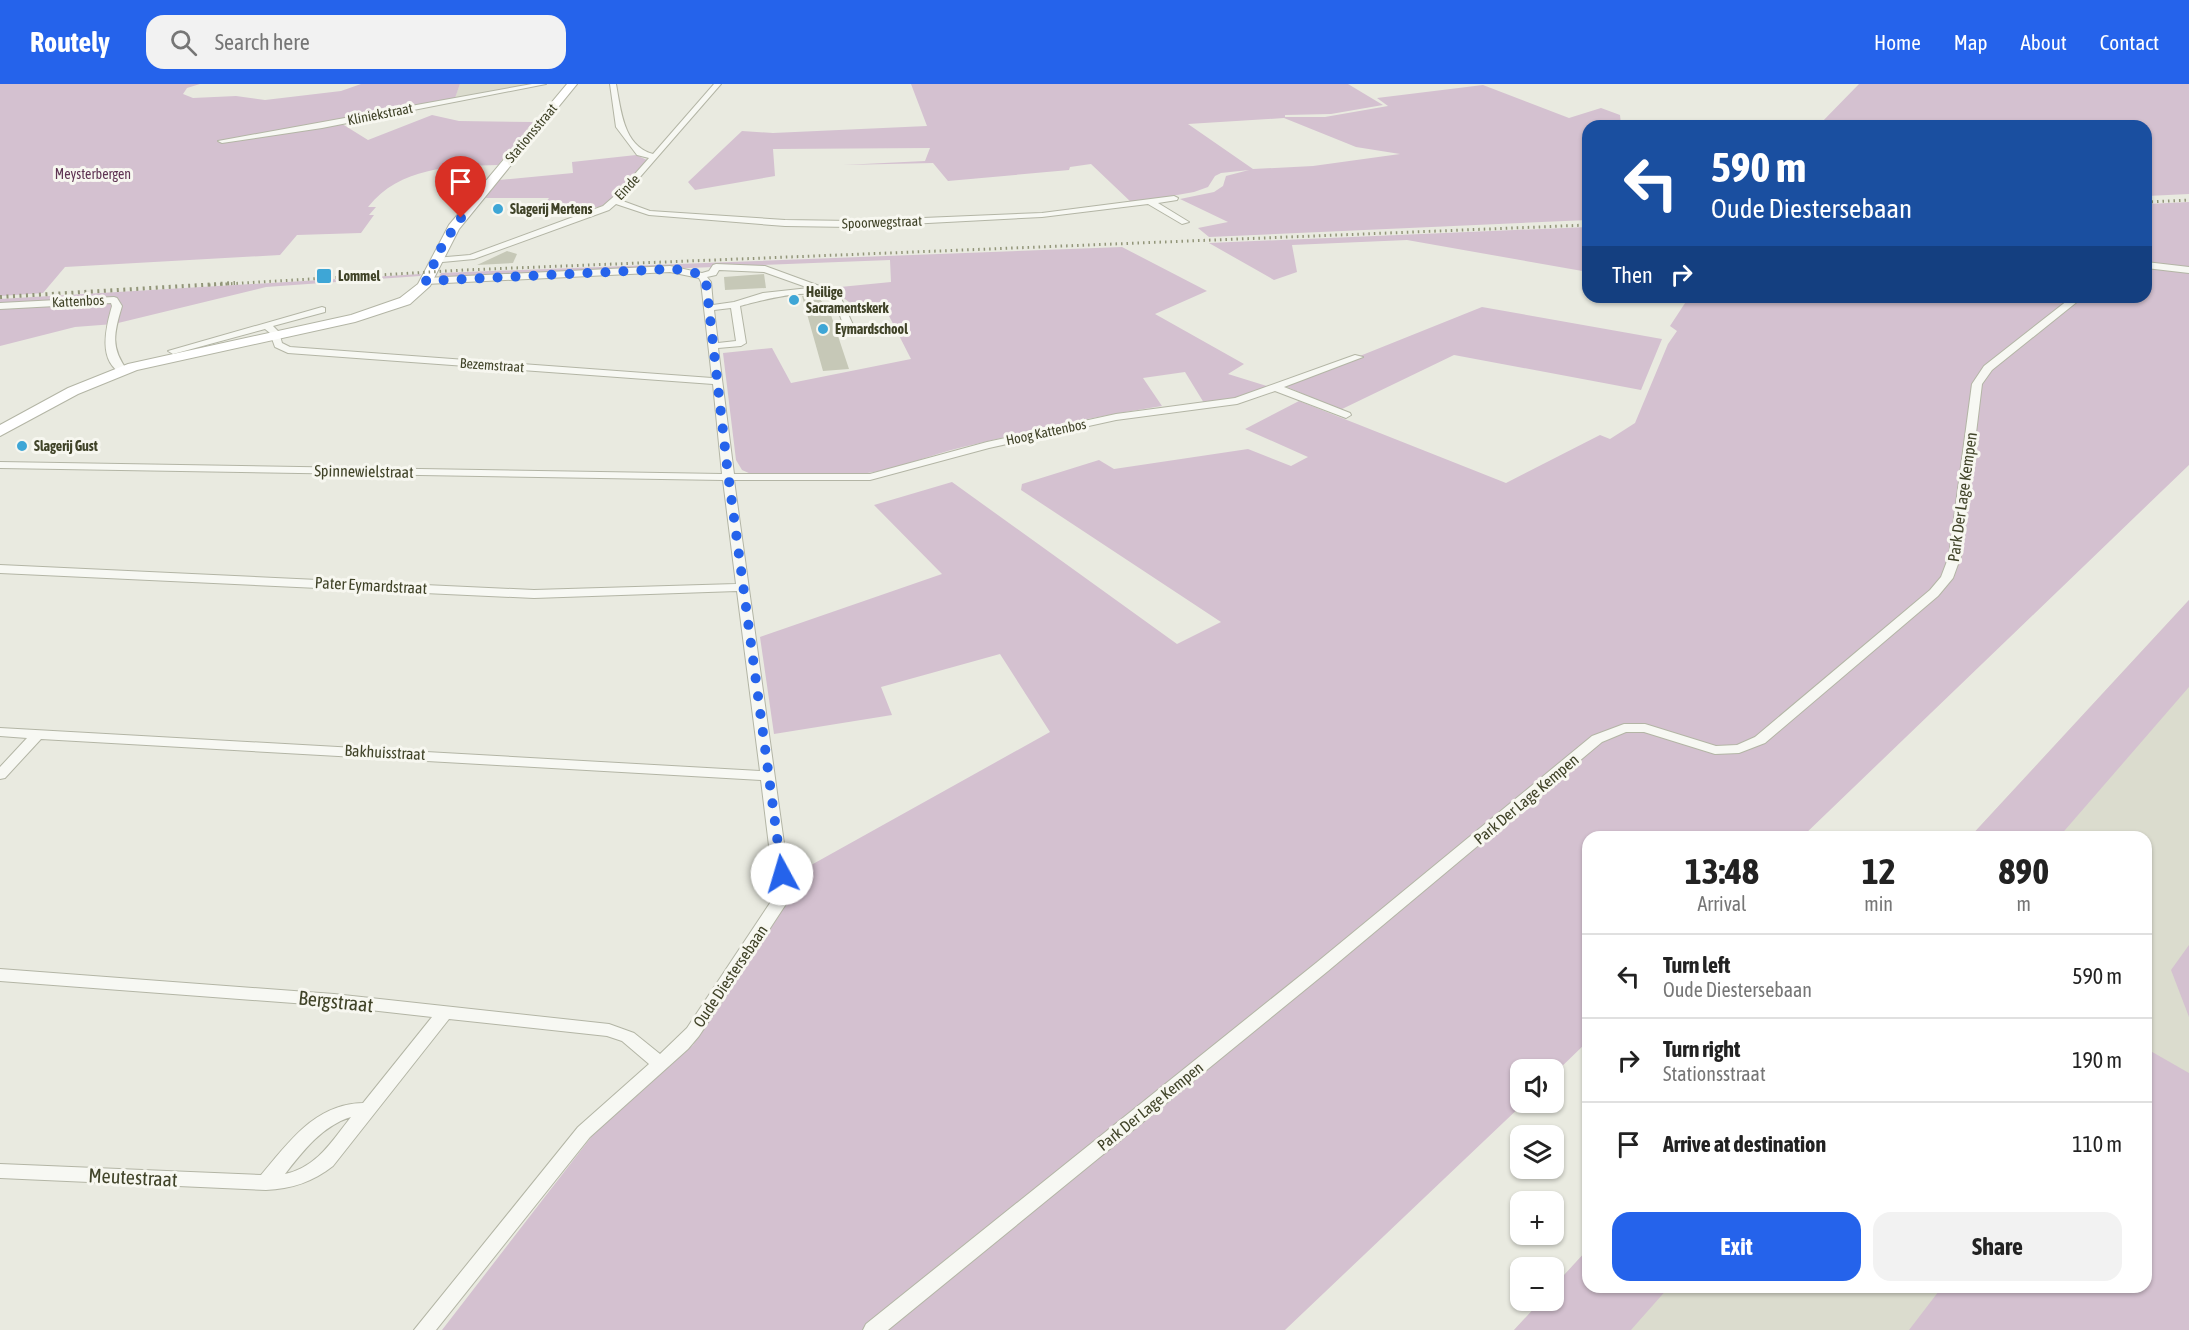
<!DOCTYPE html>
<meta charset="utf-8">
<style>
:root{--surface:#fff;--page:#f2f2f2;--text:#222;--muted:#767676;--line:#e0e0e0;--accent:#2563eb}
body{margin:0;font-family:"Asap Condensed",sans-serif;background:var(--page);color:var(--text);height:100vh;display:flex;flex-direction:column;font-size:22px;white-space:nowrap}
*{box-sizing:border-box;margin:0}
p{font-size:20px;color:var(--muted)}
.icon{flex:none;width:33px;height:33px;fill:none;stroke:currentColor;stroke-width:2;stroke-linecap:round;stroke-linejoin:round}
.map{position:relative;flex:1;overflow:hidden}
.details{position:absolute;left:1582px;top:747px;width:570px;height:462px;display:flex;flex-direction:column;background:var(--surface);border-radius:18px;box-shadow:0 2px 4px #0004}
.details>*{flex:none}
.banner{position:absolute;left:1582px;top:36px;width:570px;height:183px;border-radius:18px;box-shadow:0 2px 4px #0004;background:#1a4fa0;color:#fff;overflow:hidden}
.fabs{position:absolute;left:1510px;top:975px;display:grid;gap:12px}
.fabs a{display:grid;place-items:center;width:54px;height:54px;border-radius:12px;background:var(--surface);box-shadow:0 2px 4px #0004;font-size:30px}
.pin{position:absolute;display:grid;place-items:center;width:51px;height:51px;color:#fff;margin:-62px -26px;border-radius:50% 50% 50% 0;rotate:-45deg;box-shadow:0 0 6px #0007}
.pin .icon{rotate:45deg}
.me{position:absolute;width:66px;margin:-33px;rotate:354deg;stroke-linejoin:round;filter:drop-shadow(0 0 4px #0008)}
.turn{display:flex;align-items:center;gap:21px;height:126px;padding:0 30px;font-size:27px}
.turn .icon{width:78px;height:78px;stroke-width:2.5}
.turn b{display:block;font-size:42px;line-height:51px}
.then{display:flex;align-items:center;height:57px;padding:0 30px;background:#0003;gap:12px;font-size:22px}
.eta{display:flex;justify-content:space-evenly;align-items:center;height:102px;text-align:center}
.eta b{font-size:36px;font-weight:700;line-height:42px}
.action{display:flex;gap:12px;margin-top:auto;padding:12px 30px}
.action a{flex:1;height:69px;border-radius:18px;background:var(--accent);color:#fff;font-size:24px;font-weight:700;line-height:69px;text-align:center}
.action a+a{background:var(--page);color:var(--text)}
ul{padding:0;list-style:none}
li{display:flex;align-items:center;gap:18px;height:84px;padding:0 30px;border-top:2px solid var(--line)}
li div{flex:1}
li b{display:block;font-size:22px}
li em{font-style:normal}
header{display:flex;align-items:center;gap:36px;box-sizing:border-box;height:84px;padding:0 30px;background:var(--accent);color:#fff}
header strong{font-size:28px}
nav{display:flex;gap:33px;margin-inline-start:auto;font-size:21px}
.search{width:420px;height:54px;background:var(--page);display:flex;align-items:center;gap:15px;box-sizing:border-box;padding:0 21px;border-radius:18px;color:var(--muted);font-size:22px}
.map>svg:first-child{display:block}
.built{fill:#dbdcce}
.green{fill:#d4c1d0;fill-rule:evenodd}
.building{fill:#c6c8b7}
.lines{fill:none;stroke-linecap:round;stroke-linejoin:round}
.minor-casing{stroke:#b3b5a5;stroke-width:2}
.secondary-casing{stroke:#b3b5a5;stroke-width:2}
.minor{fill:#f7f8f3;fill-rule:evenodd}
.secondary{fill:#fff;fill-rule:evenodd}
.rail-far1{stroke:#929579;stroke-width:3;stroke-dasharray:1.5 4;stroke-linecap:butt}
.rail{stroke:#929579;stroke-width:4;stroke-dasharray:2 4.5;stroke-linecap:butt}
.route{stroke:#2563eb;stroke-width:10;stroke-dasharray:0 18}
.poi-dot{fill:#3ea6d6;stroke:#f7f7f0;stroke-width:2}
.labels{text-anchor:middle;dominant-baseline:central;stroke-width:6;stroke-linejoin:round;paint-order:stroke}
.far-street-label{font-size:14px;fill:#404328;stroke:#f7f7f0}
.far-park-label{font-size:14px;fill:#5f3453;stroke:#f7f7f0}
.far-poi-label{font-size:14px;font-weight:bold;fill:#404328;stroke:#f7f7f0;text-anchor:start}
.street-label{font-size:16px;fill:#404328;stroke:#f7f7f0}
.near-street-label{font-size:20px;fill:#404328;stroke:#f7f7f0}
</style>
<header>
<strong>Routely</strong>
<div class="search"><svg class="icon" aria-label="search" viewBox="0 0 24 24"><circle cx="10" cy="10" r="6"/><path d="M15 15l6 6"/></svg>Search here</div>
<nav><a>Home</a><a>Map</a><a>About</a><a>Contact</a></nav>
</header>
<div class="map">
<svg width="2189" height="1246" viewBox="0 0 2189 1246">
<rect width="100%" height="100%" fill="#e9eae0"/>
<g class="built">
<polygon points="460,0 534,0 450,15 455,13"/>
<polygon points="2189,516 2189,1246 1514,1246 1541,1217 1554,1216 1554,1202 1588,1165 1588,1203 2146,1203 2146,753 1970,753"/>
</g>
<g class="green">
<path d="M0 0H200L187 4 183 10 193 14 236 12 265 16 341 7 361 0H460L455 14 339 38 368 56 432 31 459 37 533 38 498 81C450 82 400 83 368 123H376L369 131H374L361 149 297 151 280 171 65 183 43 209 0 212Z"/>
<path d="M911 0H1348L1383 21 1331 30 1285 31V33H1325L1388 22 1377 14 1483 1 1569 34 1601 24 1620 31 1621 40 1588 42V136L1209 153 1198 144 1228 138 1180 115 1214 108 1223 102 1226 92 1249 86 1221 89 1215 92 1208 103 1194 108 1132 119 1091 80 1070 83 1069 86 948 97 933 79 843 81 925 77 930 64 773 65 775 92 695 106 688 98 742 47 773 49 927 42ZM1284 34 1356 63 1400 70 1313 82 1253 85 1188 40Z"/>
<polygon points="1859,0 2189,0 2189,110 2147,112 2146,42 1818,42"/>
<polygon points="636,71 647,76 646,78 613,116 599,123 543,122 549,114 485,114 499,96 573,89 572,78"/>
<polygon points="2189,118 2189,381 1802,753 1588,753 1588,957 1554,990 1554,986 1521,986 1521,1018 1524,1019 1285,1246 442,1246 602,1039 693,961 795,803 795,790 1050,648 1000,570 881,603 892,631 774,650 760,553 942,490 874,421 952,398 1177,560 1221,538 1021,406 1022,400 1099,376 1114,385 1248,365 1291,382 1308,373 1245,345 1299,317 1506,399 1600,351 1610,355 1635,339 1668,260 1677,247 1670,242 1689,213 2146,213 2147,120"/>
<polygon points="1588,143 1588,188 1407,156 1292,161 1297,188 1274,196 1209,159"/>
<path d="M1122 163 1207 207 1155 230 1244 280 1228 290 1270 303 1237 314 1204 319 1185 288 1143 294 1162 322C1095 332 1029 347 963 363 929 371 896 386 861 390H751L742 386 736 376 723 269 772 264 791 299 911 275 887 228 855 230 849 218 830 204 891 198 890 176 438 194 441 189Z"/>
<polygon points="421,190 420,192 266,203 114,240 75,243 0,262 0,215"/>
<polygon points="1482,223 1662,255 1641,306 1454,271 1340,326 1285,302"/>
<polygon points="2189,516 2189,603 2059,753 1970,753"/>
<polygon points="2189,861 2189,933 2171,886"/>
<polygon points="2147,965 2189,989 2189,1246 1909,1246 1942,1203 2146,1203"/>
<polygon points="1588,1165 1588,1203 1669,1203 1631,1246 1514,1246 1541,1217 1554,1216 1554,1202"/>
</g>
<g class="building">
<polygon points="507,167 517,170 513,179 477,181"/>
<polygon points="764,190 766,204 725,206 724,193"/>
<polygon points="802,212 818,213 823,219 827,219 849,285 823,287"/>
</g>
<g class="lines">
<defs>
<g id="minor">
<polygon points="532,0 546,0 322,44 222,59 218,57"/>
<path d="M610 0H616C621 26 623 62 653 70L714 0H721L620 116 650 127 785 136 852 137 1042 129 1174 112 1178 114 1177 116 1158 119 1189 138 1182 140 1148 120 1042 133 852 143 785 142 649 131 616 120 609 126 474 175 432 179 431 177 435 174 470 171 603 122 619 108 649 74 637 71 616 43Z"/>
<polygon points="2146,178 2189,183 2189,189 2146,184"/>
<path d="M716 180 765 182 825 204 840 212 853 241 845 243C840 235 839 225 834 217 822 200 758 217 740 222L746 259 741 262 718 264 734 390H870L987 358 1116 330 1235 314 1355 271 1363 273 1284 303 1350 329 1351 331 1346 334 1275 307 1237 320 1116 336 989 364 870 396H734L790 803 786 820 699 952 688 965 590 1053 436 1246H414L578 1043 649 980 622 957 607 952 449 935 333 1082C313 1098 291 1105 266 1106L0 1094V1080L261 1091C289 1058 315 1020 363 1019L432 933 334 922 0 897V885L334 910 609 940 634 949 660 970 687 944 770 819 774 803 761 696 41 655 5 694 0 695V683L27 654 0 652V644L760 687 737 507 534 514 0 489V481L534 506 736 500 723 396 0 384V378L722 390 713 300 288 269 275 263 270 249 265 245 173 270 168 267 322 223 325 224V228L273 242 279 248 282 259 290 263 712 294 701 198 699 194 670 188 426 200 421 197 426 194 670 182 702 189 709 187 713 181ZM719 186 764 188 809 204 763 209 734 218 713 221 711 198 707 193 716 191ZM731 224 736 257 718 259 714 226ZM351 1033C332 1057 317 1083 285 1090 303 1067 322 1042 351 1033Z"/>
<path d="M114 213 117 214 122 222C114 249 110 264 128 287L123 290C97 278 106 243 112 222L111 219 0 225V219Z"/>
<polygon points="2072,213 2083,213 1992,286 1982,300 1961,472 1953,494 1938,512 1765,659 1739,669 1715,670 1644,648 1626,648 1602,658 1328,887 888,1246 863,1246 866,1240 1316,879 1592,652 1624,640 1645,640 1716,662 1737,661 1755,653 1930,506 1941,493 1949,472 1972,300 1984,282"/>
</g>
<polygon id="secondary" points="567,0 577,0 459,145 430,202 410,220 355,238 137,286 78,310 0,352 0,341 68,304 128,280 351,231 400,214 418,200 449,141"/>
</defs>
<use href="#minor" class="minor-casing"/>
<use href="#secondary" class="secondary-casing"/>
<use href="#minor" class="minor"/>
<use href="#secondary" class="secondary"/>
<g class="rail-far1">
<polyline points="2146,118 2189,116"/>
<polyline points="209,201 464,186 1588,141"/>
</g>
<polyline class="rail" points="0,213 235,199"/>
</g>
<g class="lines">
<path class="route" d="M461 134 443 160 426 197 670 185C683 186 699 186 706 198L727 382 782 790"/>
</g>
<g class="poi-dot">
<circle cx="498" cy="125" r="6"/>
<rect x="316" y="184" width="16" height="16" rx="3"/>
<circle cx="794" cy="216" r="6"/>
<circle cx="823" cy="245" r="6"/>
<circle cx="22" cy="362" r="6"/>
</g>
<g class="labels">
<g class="far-street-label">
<text transform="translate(380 30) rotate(-11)">Kliniekstraat</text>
<text transform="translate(531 49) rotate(-50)">Stationsstraat</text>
<text transform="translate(627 103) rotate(-47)">Einde</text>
<text transform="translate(882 138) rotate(-2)">Spoorwegstraat</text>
<text transform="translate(78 217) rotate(-3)">Kattenbos</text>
<text transform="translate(492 281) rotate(4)">Bezemstraat</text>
<text transform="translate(1046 348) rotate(-12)">Hoog Kattenbos</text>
</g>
<g class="far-park-label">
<text x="93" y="90">Meysterbergen</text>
</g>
<g class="far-poi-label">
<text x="510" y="125">Slagerij Mertens</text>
<text x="338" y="192">Lommel</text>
<text x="806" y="208">Heilige<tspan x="806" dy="16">Sacramentskerk</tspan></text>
<text x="835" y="245">Eymardschool</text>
<text x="34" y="362">Slagerij Gust</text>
</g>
<g class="street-label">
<text transform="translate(364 387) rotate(1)">Spinnewielstraat</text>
<text transform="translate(1962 413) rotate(-82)">Park Der Lage Kempen</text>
<text transform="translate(371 501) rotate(3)">Pater Eymardstraat</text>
<text transform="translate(385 668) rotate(3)">Bakhuisstraat</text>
<text transform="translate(1526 715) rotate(-40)">Park Der Lage Kempen</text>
<text transform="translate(730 892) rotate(-56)">Oude Diestersebaan</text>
<text transform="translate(1150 1022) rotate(-39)">Park Der Lage Kempen</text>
</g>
<g class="near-street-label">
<text transform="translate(336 917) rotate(6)">Bergstraat</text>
<text transform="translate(133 1093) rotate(3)">Meutestraat</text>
</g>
</g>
</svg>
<div class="fabs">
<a><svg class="icon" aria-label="sound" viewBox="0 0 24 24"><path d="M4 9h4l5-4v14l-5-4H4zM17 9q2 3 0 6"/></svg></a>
<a><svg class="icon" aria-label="layers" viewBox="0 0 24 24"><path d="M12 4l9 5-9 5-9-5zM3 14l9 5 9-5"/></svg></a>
<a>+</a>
<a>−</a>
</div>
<div class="pin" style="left:461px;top:134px;background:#d93025"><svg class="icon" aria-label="arrive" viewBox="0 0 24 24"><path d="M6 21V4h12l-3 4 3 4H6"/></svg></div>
<svg class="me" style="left:782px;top:790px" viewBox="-20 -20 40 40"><circle r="19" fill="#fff"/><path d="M0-13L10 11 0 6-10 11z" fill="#2563eb"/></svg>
<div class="banner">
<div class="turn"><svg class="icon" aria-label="left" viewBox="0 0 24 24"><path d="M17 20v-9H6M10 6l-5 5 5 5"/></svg><div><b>590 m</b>Oude Diestersebaan</div></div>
<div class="then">Then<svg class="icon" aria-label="right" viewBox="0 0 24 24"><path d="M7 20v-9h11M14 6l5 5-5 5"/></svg></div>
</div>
<section class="details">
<div class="eta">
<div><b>13:48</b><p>Arrival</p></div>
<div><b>12</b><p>min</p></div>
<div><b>890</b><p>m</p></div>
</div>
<ul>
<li><svg class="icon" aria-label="left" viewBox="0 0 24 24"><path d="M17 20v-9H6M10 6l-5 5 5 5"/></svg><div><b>Turn left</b><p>Oude Diestersebaan</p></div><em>590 m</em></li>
<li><svg class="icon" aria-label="right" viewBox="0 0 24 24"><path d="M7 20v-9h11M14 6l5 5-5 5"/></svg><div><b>Turn right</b><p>Stationsstraat</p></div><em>190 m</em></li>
<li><svg class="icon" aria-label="arrive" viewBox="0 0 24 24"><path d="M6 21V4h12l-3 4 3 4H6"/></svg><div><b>Arrive at destination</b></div><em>110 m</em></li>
</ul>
<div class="action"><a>Exit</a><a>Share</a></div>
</section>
</div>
